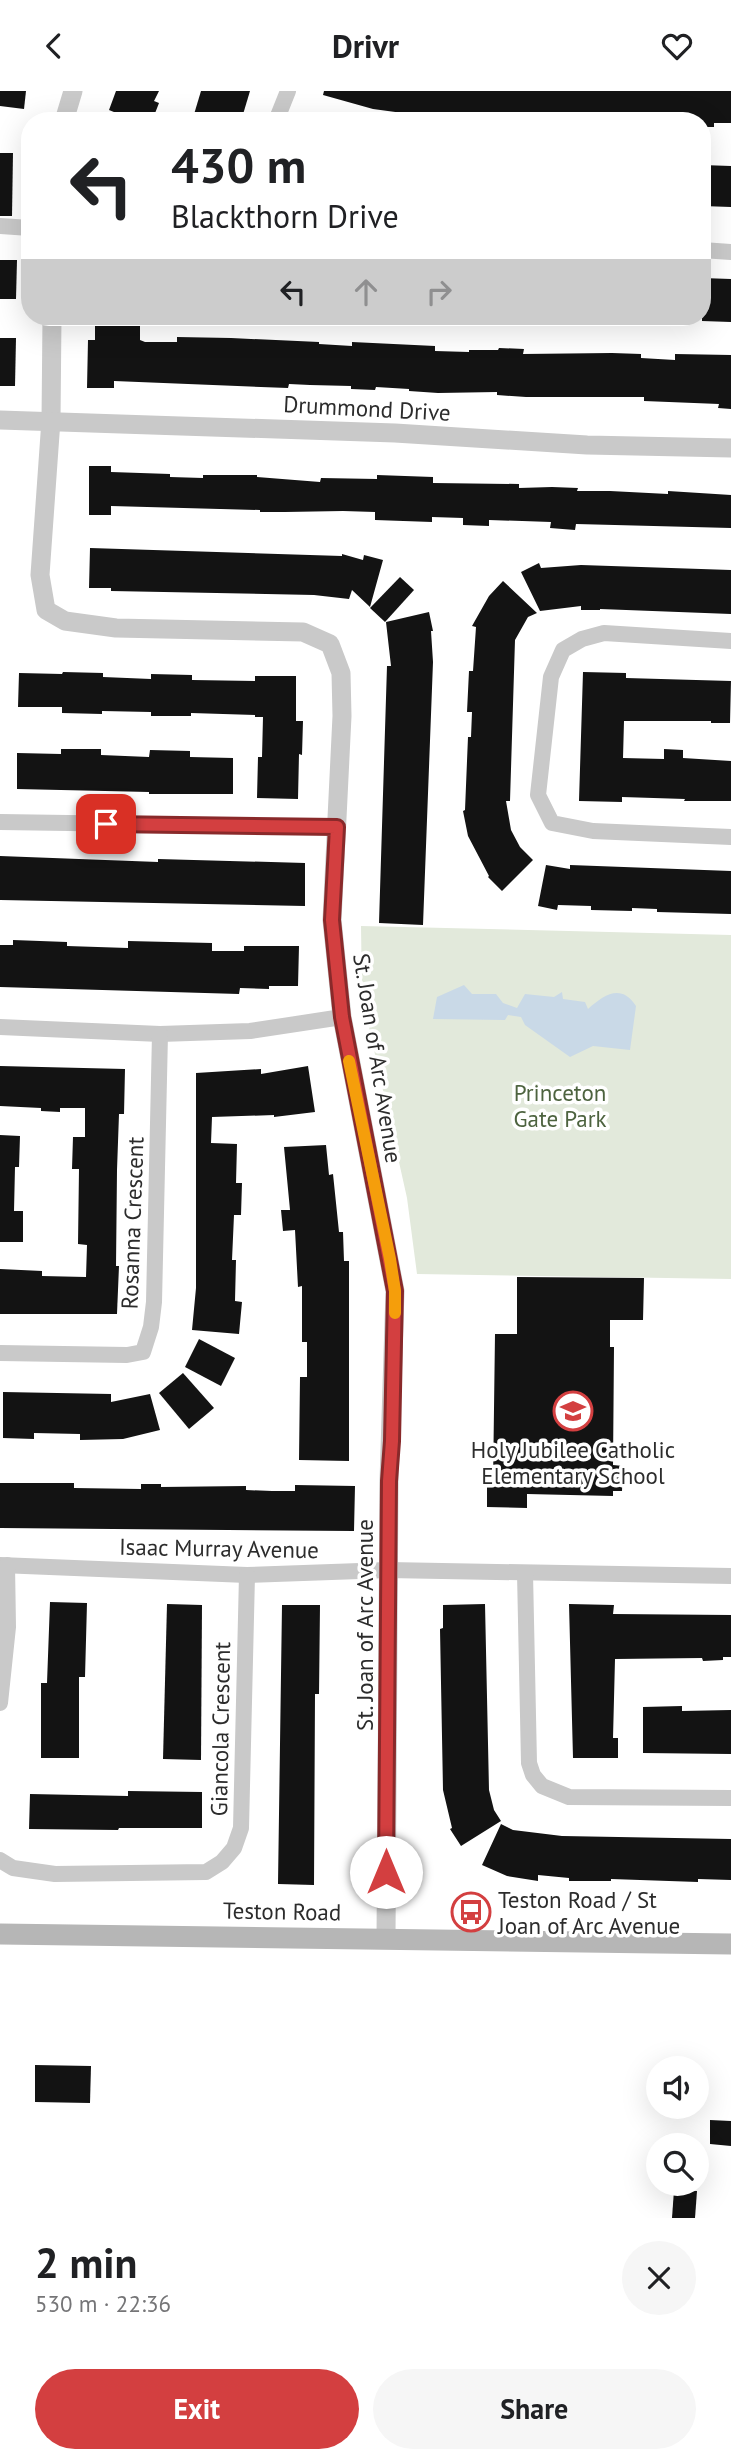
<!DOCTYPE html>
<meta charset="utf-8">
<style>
:root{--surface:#fff;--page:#f6f6f6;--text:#202124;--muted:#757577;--accent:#d33f40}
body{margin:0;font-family:"PT Sans",sans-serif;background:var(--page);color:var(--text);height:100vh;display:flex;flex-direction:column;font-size:26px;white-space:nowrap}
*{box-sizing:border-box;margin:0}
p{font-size:23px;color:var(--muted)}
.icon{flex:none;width:38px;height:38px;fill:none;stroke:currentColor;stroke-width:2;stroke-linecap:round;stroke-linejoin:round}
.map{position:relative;height:2127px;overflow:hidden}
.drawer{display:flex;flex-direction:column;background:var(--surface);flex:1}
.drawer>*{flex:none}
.guide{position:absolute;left:21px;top:21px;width:690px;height:214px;border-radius:28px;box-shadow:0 7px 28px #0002;background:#fff;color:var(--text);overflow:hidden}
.controls{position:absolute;left:646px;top:1965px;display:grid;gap:14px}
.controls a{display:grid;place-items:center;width:63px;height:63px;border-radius:50%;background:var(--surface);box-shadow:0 7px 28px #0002;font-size:35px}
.pin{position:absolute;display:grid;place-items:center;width:60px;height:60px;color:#fff;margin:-30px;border-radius:14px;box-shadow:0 4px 10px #0006}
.me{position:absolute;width:77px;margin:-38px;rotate:0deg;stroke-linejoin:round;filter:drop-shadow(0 0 5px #0008)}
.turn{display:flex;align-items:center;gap:24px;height:147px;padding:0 35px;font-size:32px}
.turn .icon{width:91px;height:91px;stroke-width:2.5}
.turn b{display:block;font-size:49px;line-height:60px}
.lanes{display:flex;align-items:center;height:66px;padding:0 35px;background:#0003;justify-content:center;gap:35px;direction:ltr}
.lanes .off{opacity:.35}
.round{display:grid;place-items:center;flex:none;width:74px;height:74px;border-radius:37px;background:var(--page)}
.summary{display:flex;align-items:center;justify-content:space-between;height:119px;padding:0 35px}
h1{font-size:42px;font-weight:600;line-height:52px}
.primary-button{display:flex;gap:14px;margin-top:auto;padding:14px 35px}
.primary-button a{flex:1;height:80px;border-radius:42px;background:var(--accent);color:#fff;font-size:28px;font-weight:600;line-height:80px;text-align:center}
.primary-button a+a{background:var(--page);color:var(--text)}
header{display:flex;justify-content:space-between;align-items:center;height:91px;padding:0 35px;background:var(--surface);font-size:32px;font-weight:600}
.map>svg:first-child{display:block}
.green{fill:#e2e9db}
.water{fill:#c9d9e7}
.building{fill:#131313}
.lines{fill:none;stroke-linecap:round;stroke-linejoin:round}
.minor{stroke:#c9c9c9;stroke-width:16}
.tertiary{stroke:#c9c9c9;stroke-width:19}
.secondary{stroke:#b6b6b6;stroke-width:21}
.route-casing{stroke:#89292a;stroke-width:18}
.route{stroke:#d33f40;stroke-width:12}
.slow{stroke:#f59e0b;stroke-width:12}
.labels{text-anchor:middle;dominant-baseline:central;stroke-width:7;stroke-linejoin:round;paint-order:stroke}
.street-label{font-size:23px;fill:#2c2c2c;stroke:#fff}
.park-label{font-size:23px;fill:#4d633f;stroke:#fff}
.poi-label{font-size:23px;fill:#2c2c2c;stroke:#fff}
</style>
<header><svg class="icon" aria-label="back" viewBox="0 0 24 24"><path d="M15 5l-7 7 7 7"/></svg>Drivr<svg class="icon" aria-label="heart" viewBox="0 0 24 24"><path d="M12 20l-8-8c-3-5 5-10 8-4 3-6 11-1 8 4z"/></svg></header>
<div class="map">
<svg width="731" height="2127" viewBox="0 0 731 2127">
<rect width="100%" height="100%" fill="#fff"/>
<polygon class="green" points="361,835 731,844 731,1188 417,1183 407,1107 362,905"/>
<path class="water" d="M464 894 472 903H496L503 912 517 917 525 903 554 906 562 901 563 908 585 911 588 918C604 904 621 892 636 915L630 959 593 955 570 966 525 934 521 926 508 924 505 929 433 928 437 906Z"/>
<g class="building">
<polygon points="0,0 26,0 24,18 0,15"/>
<polygon points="116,0 159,0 154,10 159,12 152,30 136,30 109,19"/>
<polygon points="201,0 250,0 241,30 192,30"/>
<polygon points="324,0 731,0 731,32 714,32 714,36 702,36 702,30 563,29 563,25 538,24 538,29 425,25 373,18 323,4"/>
<polygon points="0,62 13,62 12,125 0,125"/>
<polygon points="702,74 731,75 731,116 702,115"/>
<polygon points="0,169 17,169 16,208 0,208"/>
<polygon points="702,187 731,188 731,231 702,230"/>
<polygon points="95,226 140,226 140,249 145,251 177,251 177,246 231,247 319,251 319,253 352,255 352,251 435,255 435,260 469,261 469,259 498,259 499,257 524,258 523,263 612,262 641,263 641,267 675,269 675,263 731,264 731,318 718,317 719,313 644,310 644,306 526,306 497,304 497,301 438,302 409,300 409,298 376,296 375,299 351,298 351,295 310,294 289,293 288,297 114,290 114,297 87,297 88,249 95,249"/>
<polygon points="0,247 16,247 15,295 0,295"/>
<polygon points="89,375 111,375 111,381 170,383 170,386 203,387 203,384 257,384 257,386 320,391 321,387 377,388 377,384 433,386 433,392 519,393 519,397 552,396 578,397 577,400 610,400 668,403 668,400 731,404 731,437 576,433 575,439 550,437 551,431 489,429 489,435 463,434 463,427 432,426 432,431 375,429 375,421 343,420 285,421 260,421 260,419 111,415 111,424 89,424"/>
<polygon points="90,457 342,465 342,463 363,469 364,464 383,469 370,516 352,499 349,508 314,504 111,500 111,497 89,497"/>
<polygon points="539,472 541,477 581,474 731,479 731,523 600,518 600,519 581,519 581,515 540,520 521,481"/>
<polygon points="400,486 414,499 385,531 370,517"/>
<polygon points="503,490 537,522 528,526 515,549 510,710 506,710 511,739 520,756 533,769 502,800 488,786 489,785 468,745 463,720 465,719 468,646 471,646 472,621 467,621 469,580 473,580 476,536 472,535 489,505"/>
<polygon points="429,521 433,540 431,540 433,571 423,834 379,832 387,575 391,575 386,531"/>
<polygon points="63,581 103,582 103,586 151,588 151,583 192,584 192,589 255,590 255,585 296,585 296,630 303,630 302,664 299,663 298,708 257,707 258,666 262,666 263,626 255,626 255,624 191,622 191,625 151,625 151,621 102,620 102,623 62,622 62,616 18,616 19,582 62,583"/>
<polygon points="583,581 626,582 626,587 731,590 730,632 711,632 711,630 624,630 623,667 664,668 664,658 683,659 683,667 731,670 731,710 684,710 685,708 622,706 622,711 579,710"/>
<polygon points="61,658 101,658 101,664 149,666 150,659 190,660 190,666 233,667 233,703 149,703 149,701 17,698 17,662 61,663"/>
<polygon points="0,765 158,771 158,768 305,772 305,815 0,809"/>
<polygon points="546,774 570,778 570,774 731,780 731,823 657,821 657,818 632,817 632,820 591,819 591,815 558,814 557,819 538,815"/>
<polygon points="13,849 67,851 67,855 128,857 128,850 212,852 212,860 244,860 244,855 299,855 298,895 269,895 269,898 240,897 239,903 0,896 0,854 13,854"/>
<polygon points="0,975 125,978 124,1023 119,1023 117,1079 116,1175 119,1175 117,1223 0,1223 0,1178 42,1180 42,1185 86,1186 87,1154 78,1153 79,1078 72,1078 73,1046 85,1046 85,1017 60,1017 60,1021 41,1020 41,1017 0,1015"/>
<polygon points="308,975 315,1021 274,1026 274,1024 212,1026 211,1052 237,1053 236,1092 242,1092 241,1124 234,1124 232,1169 236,1169 235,1210 242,1211 239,1243 192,1239 196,1197 196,982 261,978 261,983"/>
<polygon points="0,1044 20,1045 19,1076 15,1076 14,1120 23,1120 23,1151 0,1151"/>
<polygon points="326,1054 329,1084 333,1083 339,1141 343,1141 344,1170 349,1170 349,1370 299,1369 300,1286 307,1286 307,1251 302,1251 302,1195 298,1196 295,1139 283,1140 281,1119 290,1119 284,1056"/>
<polygon points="517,1186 644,1187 643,1229 610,1229 610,1256 614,1256 613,1374 623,1375 622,1400 613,1400 613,1405 527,1403 527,1417 487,1416 487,1392 493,1392 495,1243 517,1243"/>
<polygon points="199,1248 235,1267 221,1295 185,1276"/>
<polygon points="183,1282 214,1317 189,1338 159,1302"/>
<polygon points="3,1301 111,1303 111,1311 150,1303 160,1339 123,1348 80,1349 80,1343 34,1342 34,1348 3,1347"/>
<polygon points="0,1392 74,1392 74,1397 141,1398 141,1393 161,1393 161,1396 246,1395 246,1399 272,1400 295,1400 295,1394 355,1395 354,1440 0,1437"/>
<polygon points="50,1511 87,1512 85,1586 79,1586 79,1667 41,1667 41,1592 47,1592"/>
<polygon points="167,1513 202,1514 201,1669 163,1668"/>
<polygon points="485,1513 489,1699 494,1719 501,1730 461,1755 450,1738 452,1737 443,1699 440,1538 443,1537 443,1514"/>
<polygon points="569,1513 614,1514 613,1523 731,1524 731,1566 723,1566 723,1569 703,1570 702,1567 615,1568 613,1647 618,1647 618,1667 573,1667"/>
<polygon points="282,1514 320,1514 319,1603 315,1603 314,1794 278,1793"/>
<polygon points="682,1615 682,1620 731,1619 731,1663 643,1662 643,1616"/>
<polygon points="128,1700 202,1701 202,1737 119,1737 118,1739 29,1738 30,1703 128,1705"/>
<polygon points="501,1733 513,1739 562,1745 731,1748 731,1789 698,1788 698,1791 611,1788 611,1790 569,1790 569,1787 538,1784 538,1790 507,1785 482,1774"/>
<polygon points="35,1974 91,1975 90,2012 35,2011"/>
<polygon points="710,2029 731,2030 731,2055 710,2053"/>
<polygon points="674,2099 697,2100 695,2127 672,2127"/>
</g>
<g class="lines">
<g class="minor">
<polyline points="276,30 288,0"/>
<polyline points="0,135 30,137"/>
<polyline points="702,159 731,161"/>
<polyline points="731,550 604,542 582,548 563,559 551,586 538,704 552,732 593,740 731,746"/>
<polyline points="0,731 337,736"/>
<polyline points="0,936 160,943 250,940 342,926"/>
<polyline points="0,1262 127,1264 143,1261 151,1236 154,1211 160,943"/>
<polyline points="0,1474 247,1484 388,1479 731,1485"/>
<polyline points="525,1482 529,1672 533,1684 542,1695 569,1706 731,1707"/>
<polyline points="0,1612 8,1536 7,1474"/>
<polyline points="0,1769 13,1777 55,1783 206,1781 222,1771 234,1757 241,1737 247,1484"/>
</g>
<g class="tertiary">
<polyline points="64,30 73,0"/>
<polyline points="52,226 51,329 40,484 46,519 65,530 116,537 303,541 330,553 341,582 342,625 332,829 342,926 395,1200 389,1390 386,1847"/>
<polyline points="0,329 395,342 587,354 731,357"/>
</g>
<polyline class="secondary" points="0,1843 731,1853"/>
</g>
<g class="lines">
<defs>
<polyline id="route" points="106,733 337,736 332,829 342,926 395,1200 392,1350 389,1390 386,1781"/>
</defs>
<use href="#route" class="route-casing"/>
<use href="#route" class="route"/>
<polyline class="slow" points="349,970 390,1168 395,1200 395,1222"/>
</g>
<defs>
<symbol id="school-ring" viewBox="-11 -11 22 22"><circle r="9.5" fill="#fff" stroke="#d33f40" stroke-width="1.5"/><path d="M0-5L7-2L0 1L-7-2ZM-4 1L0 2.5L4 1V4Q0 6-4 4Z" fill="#d33f40"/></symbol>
<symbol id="bus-ring" viewBox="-11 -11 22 22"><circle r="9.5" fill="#fff" stroke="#d33f40" stroke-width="1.5"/><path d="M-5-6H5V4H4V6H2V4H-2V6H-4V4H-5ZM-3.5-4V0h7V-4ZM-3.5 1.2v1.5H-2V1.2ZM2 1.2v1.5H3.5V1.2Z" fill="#d33f40"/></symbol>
</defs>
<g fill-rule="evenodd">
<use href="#school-ring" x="551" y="1298" width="44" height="44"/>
<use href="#bus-ring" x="449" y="1799" width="44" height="44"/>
</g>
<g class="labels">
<g class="street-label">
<text transform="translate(367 317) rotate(3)">Drummond Drive</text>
<text transform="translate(378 967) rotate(81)">St. Joan of Arc Avenue</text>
<text transform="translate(132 1132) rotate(-88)">Rosanna Crescent</text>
<text transform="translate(219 1457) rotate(1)">Isaac Murray Avenue</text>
<text transform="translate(364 1534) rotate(-90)">St. Joan of Arc Avenue</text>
<text transform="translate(220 1638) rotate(-89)">Giancola Crescent</text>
<text transform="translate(282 1820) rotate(1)">Teston Road</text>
</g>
<g class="park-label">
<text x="560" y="1001">Princeton<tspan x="560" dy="26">Gate Park</tspan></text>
</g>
<g class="poi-label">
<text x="573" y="1358">Holy Jubilee Catholic<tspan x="573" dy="26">Elementary School</tspan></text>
<text x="498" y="1808" text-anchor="start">Teston Road / St<tspan x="498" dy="26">Joan of Arc Avenue</tspan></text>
</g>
</g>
</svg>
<div class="controls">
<a><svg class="icon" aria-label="sound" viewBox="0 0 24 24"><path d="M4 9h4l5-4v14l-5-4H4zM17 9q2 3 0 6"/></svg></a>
<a><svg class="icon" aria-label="search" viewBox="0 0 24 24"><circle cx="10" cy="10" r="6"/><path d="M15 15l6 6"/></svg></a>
</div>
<div class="pin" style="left:106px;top:733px;background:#d93025"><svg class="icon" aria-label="arrive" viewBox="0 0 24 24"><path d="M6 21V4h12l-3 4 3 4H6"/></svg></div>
<svg class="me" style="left:386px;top:1781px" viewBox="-20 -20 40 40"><circle r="19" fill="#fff"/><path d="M0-13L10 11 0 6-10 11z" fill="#d33f40"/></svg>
<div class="guide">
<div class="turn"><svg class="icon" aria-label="left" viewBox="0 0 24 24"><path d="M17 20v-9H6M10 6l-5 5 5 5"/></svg><div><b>430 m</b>Blackthorn Drive</div></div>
<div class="lanes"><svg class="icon" aria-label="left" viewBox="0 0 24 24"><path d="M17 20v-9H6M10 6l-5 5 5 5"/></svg><svg class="icon off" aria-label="ahead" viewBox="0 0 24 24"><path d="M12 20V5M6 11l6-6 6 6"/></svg><svg class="icon off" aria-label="right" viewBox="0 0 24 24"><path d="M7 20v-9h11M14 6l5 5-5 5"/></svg></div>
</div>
</div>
<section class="drawer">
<div class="summary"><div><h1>2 min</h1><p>530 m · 22:36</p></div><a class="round"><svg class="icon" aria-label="close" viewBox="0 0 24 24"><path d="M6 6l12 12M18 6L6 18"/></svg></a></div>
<div class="primary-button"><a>Exit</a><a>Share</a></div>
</section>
